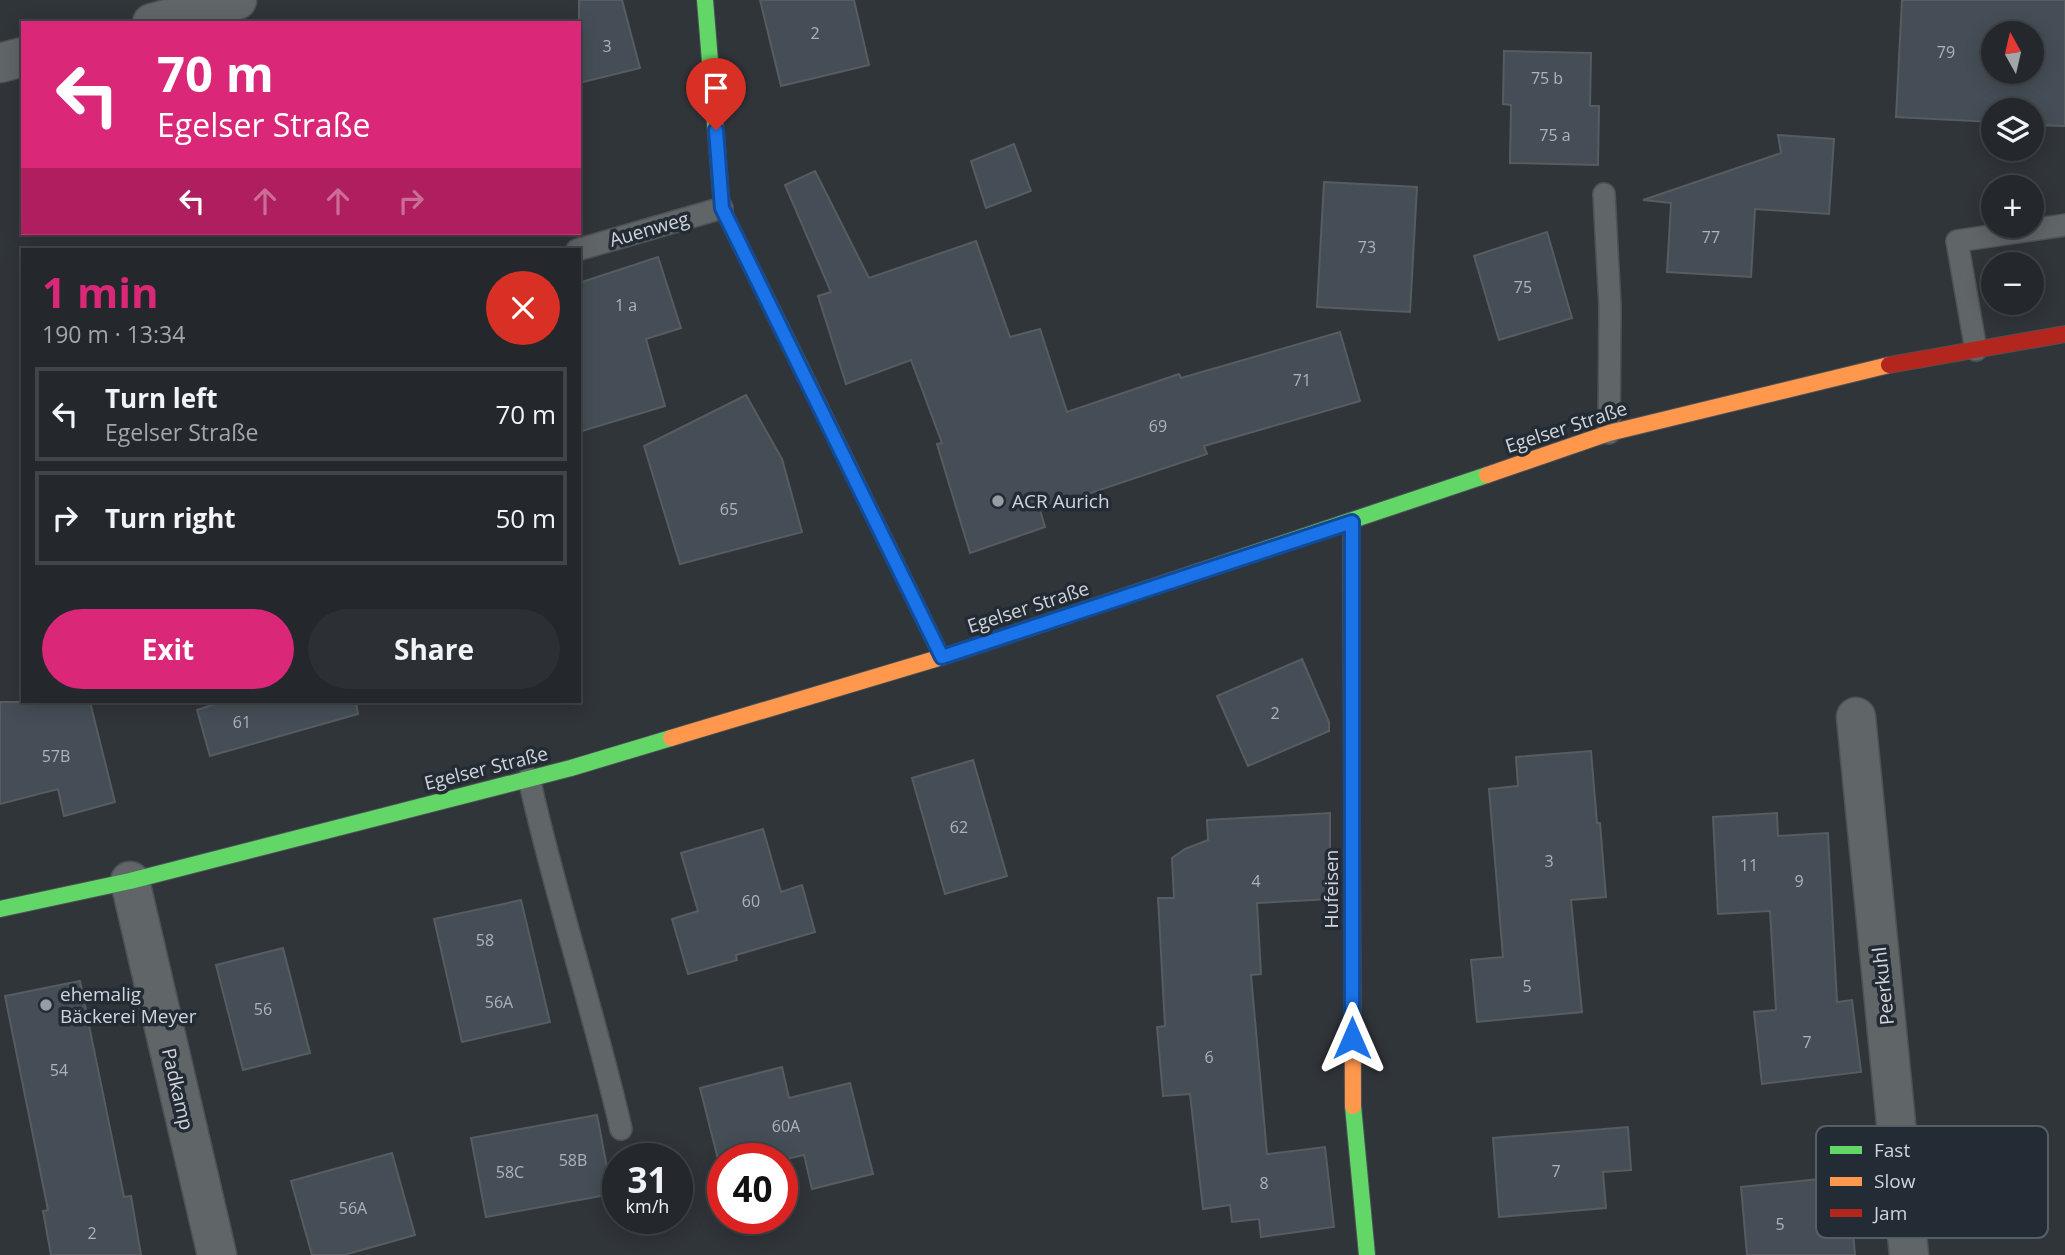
<!DOCTYPE html>
<meta charset="utf-8">
<style>
:root{--surface:#24282c;--page:#2c3034;--text:#f1f3f6;--muted:#a3a6a9;--line:#414448;--accent:#db2777}
body{margin:0;font-family:"Open Sans",sans-serif;background:var(--page);color:var(--text);height:100vh;display:flex;flex-direction:column;font-size:26px;white-space:nowrap}
*{box-sizing:border-box;margin:0}
p{font-size:23px;color:var(--muted)}
.icon{flex:none;width:38px;height:38px;fill:none;stroke:currentColor;stroke-width:2;stroke-linecap:round;stroke-linejoin:round}
.map{position:relative;flex:1;overflow:hidden}
.panel{position:absolute;left:21px;top:248px;width:560px;height:455px;display:flex;flex-direction:column;background:var(--surface);border-radius:0px;box-shadow:0 4px 18px #0003,0 0 0 2px var(--line)}
.panel>*{flex:none}
.top-card{position:absolute;left:21px;top:21px;width:560px;height:214px;border-radius:0px;box-shadow:0 4px 18px #0003,0 0 0 2px var(--line);background:#db2777;color:#fff;overflow:hidden}
.needle{width:46px;rotate:352deg}
.buttons{position:absolute;left:1981px;top:21px;display:grid;gap:14px}
.buttons a{display:grid;place-items:center;width:63px;height:63px;border-radius:50%;background:var(--surface);box-shadow:0 4px 18px #0003,0 0 0 2px var(--line);font-size:35px}
.speed{position:absolute;left:602px;top:1143px;display:flex;gap:14px;font-size:35px;font-weight:700;text-align:center}
.speed>*{display:grid;place-content:center;width:91px;height:91px;border-radius:50%;background:var(--surface);box-shadow:0 4px 18px #0003,0 0 0 2px var(--line);line-height:1}
.speed small{font-size:18px;font-weight:400}
.speed .limit{border:10px solid #d22;background:#fff;color:#111}
.pin{position:absolute;display:grid;place-items:center;width:60px;height:60px;color:#fff;margin:-72px -30px;border-radius:50% 50% 50% 0;rotate:-45deg;box-shadow:0 0 7px #0007}
.pin .icon{rotate:45deg}
.me{position:absolute;width:77px;margin:-38px;rotate:0deg;stroke-linejoin:round;filter:drop-shadow(0 0 5px #0008)}
.turn{display:flex;align-items:center;gap:24px;height:147px;padding:0 21px;font-size:32px}
.turn .icon{width:91px;height:91px;stroke-width:2.5}
.turn b{display:block;font-size:49px;line-height:60px}
.lanes{display:flex;align-items:center;height:66px;padding:0 21px;background:#0003;justify-content:center;gap:35px;direction:ltr}
.lanes .off{opacity:.35}
.round{display:grid;place-items:center;flex:none;width:74px;height:74px;border-radius:37px;background:var(--page)}
.summary{display:flex;align-items:center;justify-content:space-between;height:119px;padding:0 21px}
h1{font-size:42px;font-weight:700;line-height:52px;color:var(--accent)}
.cta{display:flex;gap:14px;margin-top:auto;padding:14px 21px}
.cta a{flex:1;height:80px;border-radius:42px;background:var(--accent);color:#fff;font-size:28px;font-weight:700;line-height:80px;text-align:center}
.cta a+a{background:var(--page);color:var(--text)}
ul{padding:0;list-style:none}
li{display:flex;align-items:center;gap:21px;height:94px;margin:0 14px 10px;padding:0 7px;border:4px solid var(--line);border-radius:0px}
li div{flex:1}
li b{display:block;font-size:26px}
li em{font-style:normal}
.map>svg:first-child{display:block}
.building{fill:#454e56;stroke:#575c60;stroke-width:2;fill-rule:evenodd}
.lines{fill:none;stroke-linecap:round;stroke-linejoin:round}
.lane-casing{stroke:#4d5256;stroke-width:24}
.street-casing{stroke:#4d5256;stroke-width:41}
.fast-casing{stroke:#4d5256;stroke-width:18}
.slow-casing{stroke:#4d5256;stroke-width:18}
.jam-casing{stroke:#4d5256;stroke-width:18}
.lane{stroke:#606568;stroke-width:21}
.street{stroke:#606568;stroke-width:38}
.fast{stroke:#63d668;stroke-width:16}
.slow{stroke:#ff974d;stroke-width:16}
.jam{stroke:#b3261e;stroke-width:16}
.route-casing{stroke:#114b97;stroke-width:18}
.route{stroke:#1a73e8;stroke-width:12}
.poi-dot{fill:#979da2;stroke:#232c34;stroke-width:2.5}
.labels{text-anchor:middle;dominant-baseline:central;stroke-width:7;stroke-linejoin:round;paint-order:stroke}
.number-label{font-size:16px;fill:#acb3b9}
.street-label{font-size:19px;fill:#cfd5da;stroke:#232c34}
.poi-label{font-size:19px;fill:#cfd5da;stroke:#232c34;text-anchor:start}
.key{fill:#232c34;stroke:#575f66;stroke-width:2}
.key-label{font-size:19px;fill:#cfd5da}
</style>
<div class="map">
<svg width="2065" height="1255" viewBox="0 0 2065 1255">
<rect width="100%" height="100%" fill="#30353a"/>
<g class="building">
<polygon points="579,0 622,0 640,68 579,83"/>
<polygon points="760,0 854,0 869,65 781,86"/>
<path d="M1902 0H2065V126L2032 125V110H1993V122L1896 117ZM1993 33H2032V72H1993Z"/>
<polygon points="1504,51 1591,53 1590,106 1599,106 1598,165 1510,163 1511,105 1503,104"/>
<polygon points="1778,135 1834,139 1829,214 1755,209 1751,277 1667,272 1671,203 1643,200 1781,153"/>
<polygon points="1014,144 1031,191 986,208 971,161"/>
<polygon points="815,171 869,278 976,241 1010,337 1040,329 1067,412 1179,374 1181,378 1340,332 1360,401 1204,446 1207,454 1040,510 1045,527 970,553 937,444 942,443 911,360 846,384 818,296 831,292 785,185"/>
<polygon points="1324,182 1417,187 1410,312 1317,307"/>
<polygon points="1547,232 1572,318 1499,340 1474,256"/>
<polygon points="658,257 681,328 646,339 665,406 579,432 579,283"/>
<polygon points="746,395 782,459 802,532 680,564 644,446"/>
<polygon points="1302,659 1329,722 1329,731 1248,766 1217,696"/>
<polygon points="0,702 90,702 115,802 64,816 58,789 0,804"/>
<polygon points="221,702 356,702 358,714 210,756 197,710"/>
<polygon points="1591,751 1597,823 1600,823 1606,897 1571,900 1582,1012 1477,1022 1471,960 1503,957 1489,789 1518,786 1516,757"/>
<polygon points="973,760 1007,876 945,894 912,778"/>
<polygon points="1330,813 1330,899 1257,903 1261,974 1251,975 1267,1154 1325,1147 1334,1227 1261,1237 1259,1219 1232,1222 1230,1205 1203,1209 1190,1094 1163,1096 1157,1027 1165,1026 1158,898 1174,898 1172,858 1185,849 1208,840 1207,820"/>
<polygon points="1777,813 1778,836 1828,833 1837,1002 1852,1000 1861,1072 1762,1084 1754,1012 1776,1010 1770,911 1718,914 1713,817"/>
<polygon points="763,829 781,892 802,885 815,932 736,955 737,960 688,974 672,919 698,911 681,853"/>
<polygon points="521,900 550,1022 462,1042 434,919"/>
<polygon points="283,948 310,1053 243,1070 216,965"/>
<polygon points="80,981 124,1197 131,1196 141,1255 51,1255 43,1211 48,1210 5,996"/>
<polygon points="782,1067 789,1098 850,1083 873,1174 812,1189 804,1155 782,1160 723,1158 722,1175 700,1088"/>
<polygon points="597,1115 612,1194 486,1217 471,1138"/>
<polygon points="1628,1127 1631,1170 1603,1172 1606,1208 1499,1217 1493,1138"/>
<polygon points="392,1153 415,1235 344,1255 312,1255 291,1181"/>
<polygon points="1848,1176 1855,1255 1747,1255 1741,1187"/>
</g>
<g class="lines">
<defs>
<g id="lane">
<polyline points="1604,194 1610,307 1609,433"/>
<polyline points="577,250 722,208"/>
<polyline points="1976,350 1957,241 2065,225"/>
<path d="M529 778C555 896 594 1011 621 1129"/>
</g>
<g id="street">
<polyline points="152,23 237,0"/>
<polyline points="0,63 23,57"/>
<polyline points="1856,717 1909,1255"/>
<polyline points="130,881 217,1255"/>
</g>
<g id="fast">
<polyline points="705,0 722,208 805,376"/>
<polyline points="1027,629 1487,475"/>
<polyline points="0,909 130,881 571,768 671,738"/>
<polyline points="1353,1106 1367,1255"/>
</g>
<g id="slow">
<polyline points="1487,475 1609,433 1889,365"/>
<polyline points="1351,522 1353,1106"/>
<polyline points="671,738 942,657 1027,629"/>
</g>
<g id="jam">
<polyline points="1889,365 2065,334"/>
<polyline points="805,376 942,657"/>
</g>
</defs>
<use href="#lane" class="lane-casing"/>
<use href="#street" class="street-casing"/>
<use href="#fast" class="fast-casing"/>
<use href="#slow" class="slow-casing"/>
<use href="#jam" class="jam-casing"/>
<use href="#lane" class="lane"/>
<use href="#street" class="street"/>
<use href="#fast" class="fast"/>
<use href="#slow" class="slow"/>
<use href="#jam" class="jam"/>
</g>
<g class="lines">
<defs>
<polyline id="route" points="716,130 722,208 942,657 1352,522 1352,1038"/>
</defs>
<use href="#route" class="route-casing"/>
<use href="#route" class="route"/>
</g>
<g class="poi-dot">
<circle cx="998" cy="501" r="7"/>
<circle cx="46" cy="1005" r="7"/>
</g>
<g class="labels">
<g class="number-label">
<text x="815" y="33">2</text>
<text x="607" y="46">3</text>
<text x="1946" y="52">79</text>
<text x="1547" y="78">75 b</text>
<text x="1555" y="135">75 a</text>
<text x="1711" y="237">77</text>
<text x="1367" y="247">73</text>
<text x="1523" y="287">75</text>
<text x="626" y="305">1 a</text>
<text x="1302" y="380">71</text>
<text x="1158" y="426">69</text>
<text x="729" y="509">65</text>
<text x="1275" y="713">2</text>
<text x="242" y="722">61</text>
<text x="56" y="756">57B</text>
<text x="959" y="827">62</text>
<text x="1549" y="861">3</text>
<text x="1749" y="865">11</text>
<text x="1256" y="881">4</text>
<text x="1799" y="881">9</text>
<text x="751" y="901">60</text>
<text x="485" y="940">58</text>
<text x="1527" y="986">5</text>
<text x="499" y="1002">56A</text>
<text x="263" y="1009">56</text>
<text x="1807" y="1042">7</text>
<text x="1209" y="1057">6</text>
<text x="59" y="1070">54</text>
<text x="786" y="1126">60A</text>
<text x="573" y="1160">58B</text>
<text x="1556" y="1171">7</text>
<text x="510" y="1172">58C</text>
<text x="1264" y="1183">8</text>
<text x="353" y="1208">56A</text>
<text x="1780" y="1224">5</text>
<text x="92" y="1233">2</text>
</g>
<g class="street-label">
<text transform="translate(649 229) rotate(-16)">Auenweg</text>
<text transform="translate(1566 427) rotate(-18)">Egelser Straße</text>
<text transform="translate(1028 607) rotate(-18)">Egelser Straße</text>
<text transform="translate(486 768) rotate(-14)">Egelser Straße</text>
<text transform="translate(1331 889) rotate(-90)">Hufeisen</text>
<text transform="translate(1883 986) rotate(-96)">Peerkuhl</text>
<text transform="translate(178 1089) rotate(77)">Padkamp</text>
</g>
<g class="poi-label">
<text x="1012" y="501">ACR Aurich</text>
<text x="60" y="994">ehemalig<tspan x="60" dy="22">Bäckerei Meyer</tspan></text>
</g>
</g>
<rect x="1816" y="1126" width="232" height="112" rx="10" class="key"/>
<rect x="1830" y="1146" width="32" height="8" fill="#63d668"/>
<rect x="1830" y="1177" width="32" height="9" fill="#ff974d"/>
<rect x="1830" y="1209" width="32" height="8" fill="#b3261e"/>
<g class="key-label">
<text x="1874" y="1157">Fast</text>
<text x="1874" y="1188">Slow</text>
<text x="1874" y="1220">Jam</text>
</g>
</svg>
<div class="buttons">
<a><svg class="needle" viewBox="-14 -14 28 28"><path d="M0-13l5 13h-10z" fill="#e53935"/><path d="M0 13l5-13h-10z" fill="#a3a6a9"/></svg></a>
<a><svg class="icon" aria-label="layers" viewBox="0 0 24 24"><path d="M12 4l9 5-9 5-9-5zM3 14l9 5 9-5"/></svg></a>
<a>+</a>
<a>−</a>
</div>
<div class="speed"><div>31<small>km/h</small></div><div class="limit">40</div></div>
<div class="pin" style="left:716px;top:130px;background:#d93025"><svg class="icon" aria-label="arrive" viewBox="0 0 24 24"><path d="M6 21V4h12l-3 4 3 4H6"/></svg></div>
<svg class="me" style="left:1352px;top:1038px" viewBox="-20 -20 40 40"><path d="M0-17L14 15 0 8-14 15z" fill="#1a73e8" stroke="#fff" stroke-width="4"/></svg>
<div class="top-card">
<div class="turn"><svg class="icon" aria-label="left" viewBox="0 0 24 24"><path d="M17 20v-9H6M10 6l-5 5 5 5"/></svg><div><b>70 m</b>Egelser Straße</div></div>
<div class="lanes"><svg class="icon" aria-label="left" viewBox="0 0 24 24"><path d="M17 20v-9H6M10 6l-5 5 5 5"/></svg><svg class="icon off" aria-label="ahead" viewBox="0 0 24 24"><path d="M12 20V5M6 11l6-6 6 6"/></svg><svg class="icon off" aria-label="ahead" viewBox="0 0 24 24"><path d="M12 20V5M6 11l6-6 6 6"/></svg><svg class="icon off" aria-label="right" viewBox="0 0 24 24"><path d="M7 20v-9h11M14 6l5 5-5 5"/></svg></div>
</div>
<section class="panel">
<div class="summary"><div><h1>1 min</h1><p>190 m · 13:34</p></div><a class="round" style="background:#d93025;color:#fff"><svg class="icon" aria-label="close" viewBox="0 0 24 24"><path d="M6 6l12 12M18 6L6 18"/></svg></a></div>
<ul>
<li><svg class="icon" aria-label="left" viewBox="0 0 24 24"><path d="M17 20v-9H6M10 6l-5 5 5 5"/></svg><div><b>Turn left</b><p>Egelser Straße</p></div><em>70 m</em></li>
<li><svg class="icon" aria-label="right" viewBox="0 0 24 24"><path d="M7 20v-9h11M14 6l5 5-5 5"/></svg><div><b>Turn right</b></div><em>50 m</em></li>
</ul>
<div class="cta"><a>Exit</a><a>Share</a></div>
</section>
</div>
